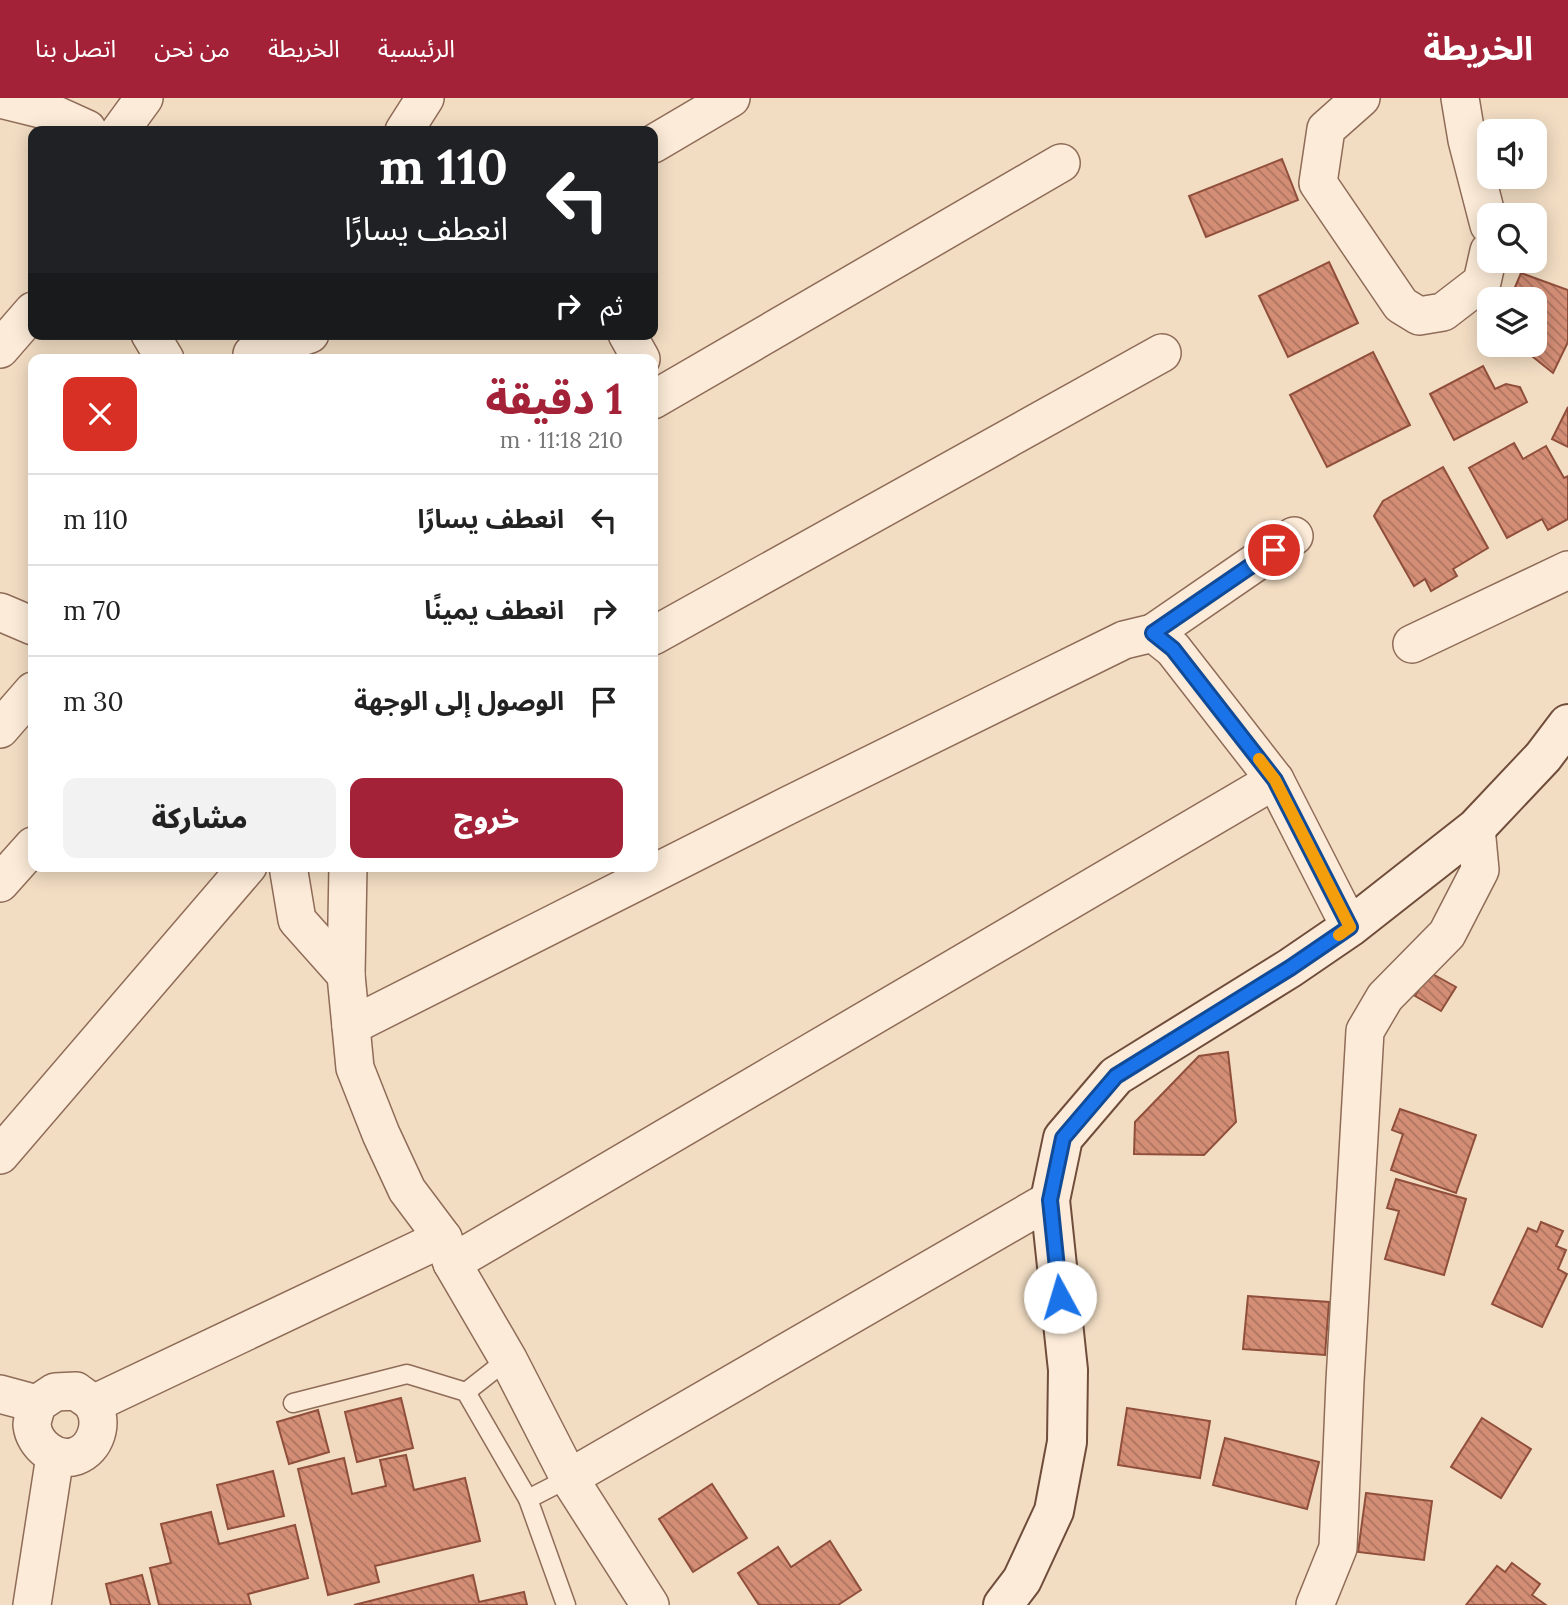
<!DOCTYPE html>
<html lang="ar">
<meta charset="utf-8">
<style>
:root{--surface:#fff;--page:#f2f2f2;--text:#222;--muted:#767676;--line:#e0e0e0;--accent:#a42238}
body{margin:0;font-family:Lora,"Noto Sans Arabic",serif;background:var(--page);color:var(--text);direction:rtl;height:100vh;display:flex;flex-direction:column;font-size:26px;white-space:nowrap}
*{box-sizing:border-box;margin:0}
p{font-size:23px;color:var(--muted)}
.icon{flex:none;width:38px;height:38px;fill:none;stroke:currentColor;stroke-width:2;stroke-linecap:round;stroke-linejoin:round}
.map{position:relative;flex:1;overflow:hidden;direction:ltr}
.side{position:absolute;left:28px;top:256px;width:630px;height:518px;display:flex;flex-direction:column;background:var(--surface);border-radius:14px;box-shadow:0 4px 18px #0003;direction:rtl}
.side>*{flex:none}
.guide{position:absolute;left:28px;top:28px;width:630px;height:214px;border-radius:14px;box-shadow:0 4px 18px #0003;direction:rtl;background:#202124;color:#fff;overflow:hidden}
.controls{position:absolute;left:1477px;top:21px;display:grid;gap:14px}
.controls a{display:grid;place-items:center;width:70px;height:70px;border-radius:14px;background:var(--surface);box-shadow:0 4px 18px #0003;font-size:35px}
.pin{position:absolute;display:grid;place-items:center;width:60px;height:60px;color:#fff;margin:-30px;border:4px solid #fff;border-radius:50%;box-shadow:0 2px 7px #0007}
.me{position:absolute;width:77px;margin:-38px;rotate:354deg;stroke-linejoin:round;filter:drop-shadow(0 0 5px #0008)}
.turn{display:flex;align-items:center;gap:24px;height:147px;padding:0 35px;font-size:32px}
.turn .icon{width:91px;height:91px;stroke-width:2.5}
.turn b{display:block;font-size:49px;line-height:60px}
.then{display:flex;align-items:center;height:66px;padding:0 35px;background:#0003;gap:14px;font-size:26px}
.round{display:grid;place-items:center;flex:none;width:74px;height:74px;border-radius:14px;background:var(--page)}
.head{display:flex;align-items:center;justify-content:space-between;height:119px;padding:0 35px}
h1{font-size:42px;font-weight:800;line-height:52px;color:var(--accent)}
.button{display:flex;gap:14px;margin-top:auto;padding:14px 35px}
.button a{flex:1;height:80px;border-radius:14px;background:var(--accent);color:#fff;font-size:28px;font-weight:800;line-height:80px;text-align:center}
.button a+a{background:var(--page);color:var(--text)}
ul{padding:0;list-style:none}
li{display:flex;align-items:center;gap:21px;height:91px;padding:0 35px;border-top:2px solid var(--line)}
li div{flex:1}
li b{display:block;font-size:26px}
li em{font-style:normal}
header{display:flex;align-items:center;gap:42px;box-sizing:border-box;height:98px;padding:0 35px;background:var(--accent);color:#fff}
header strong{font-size:33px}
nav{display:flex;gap:38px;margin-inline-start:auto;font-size:24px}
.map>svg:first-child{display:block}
.building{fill:url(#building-back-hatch);stroke:#904f3b;stroke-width:2}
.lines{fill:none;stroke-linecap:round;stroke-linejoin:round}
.lane-casing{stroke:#8f6c58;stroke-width:21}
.street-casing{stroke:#8f6c58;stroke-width:40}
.secondary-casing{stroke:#704d3b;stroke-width:42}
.lane{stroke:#fcebd8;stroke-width:18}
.street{stroke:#fcebd8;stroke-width:37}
.secondary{stroke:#fcebd8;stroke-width:38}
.route-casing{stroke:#114b97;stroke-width:18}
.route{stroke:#1a73e8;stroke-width:12}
.slow{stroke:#f59e0b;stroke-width:12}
</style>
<header>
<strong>الخريطة</strong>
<nav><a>الرئيسية</a><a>الخريطة</a><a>من نحن</a><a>اتصل بنا</a></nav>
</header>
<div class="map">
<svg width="1568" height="1507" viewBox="0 0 1568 1507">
<defs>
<pattern id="building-back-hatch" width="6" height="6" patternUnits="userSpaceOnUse" patternTransform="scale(1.75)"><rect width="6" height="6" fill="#d48e76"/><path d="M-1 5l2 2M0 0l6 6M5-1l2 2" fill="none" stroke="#ad7460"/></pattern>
</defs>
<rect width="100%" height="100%" fill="#f2ddc3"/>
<g class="building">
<polygon points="1282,61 1298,102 1206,139 1189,98"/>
<polygon points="1329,164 1358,225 1288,259 1259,198"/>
<polygon points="1521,175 1568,192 1568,244 1553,275 1518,247 1535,247 1535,201 1510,201"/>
<polygon points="1373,254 1410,327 1327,369 1290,297"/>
<polygon points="1483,268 1495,291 1506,286 1520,289 1527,304 1454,342 1430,296"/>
<polygon points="1568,309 1568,349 1552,341"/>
<polygon points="1514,345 1523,361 1546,348 1564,380 1568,378 1568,421 1548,432 1542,421 1507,440 1469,370"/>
<polygon points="1443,369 1488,450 1453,471 1457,478 1431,493 1425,481 1414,488 1374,418 1383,403"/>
<polygon points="1429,874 1456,889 1441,913 1415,898"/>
<polygon points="1228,954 1236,1024 1204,1057 1134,1056 1135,1024 1199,958"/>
<polygon points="1400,1011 1476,1037 1456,1095 1391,1072 1403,1036 1392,1032"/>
<polygon points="1396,1081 1466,1101 1444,1177 1385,1161 1399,1113 1387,1110"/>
<polygon points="1541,1124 1563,1133 1556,1148 1566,1152 1558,1171 1567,1176 1542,1229 1492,1206 1528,1130 1537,1134"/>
<polygon points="1248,1198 1329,1204 1325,1257 1243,1251"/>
<polygon points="401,1300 413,1350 357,1364 345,1314"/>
<polygon points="1127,1310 1210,1323 1200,1380 1118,1367"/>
<polygon points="318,1312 329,1354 289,1366 277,1324"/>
<polygon points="1482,1320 1531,1351 1501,1400 1451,1369"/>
<polygon points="1225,1340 1319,1364 1307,1411 1213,1387"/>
<polygon points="406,1357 414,1392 465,1380 480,1443 375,1468 379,1484 328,1497 298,1371 344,1360 352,1396 386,1388 380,1362"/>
<polygon points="273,1373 284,1418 228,1431 217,1387"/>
<polygon points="712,1386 747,1440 693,1474 659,1421"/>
<polygon points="1366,1395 1432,1403 1424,1462 1358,1454"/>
<polygon points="211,1414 219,1446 295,1427 308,1480 248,1496 251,1507 159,1507 150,1470 171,1465 161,1426"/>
<polygon points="830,1443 861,1492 838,1507 759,1507 738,1475 778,1449 791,1469"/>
<polygon points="1512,1465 1540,1486 1532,1497 1546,1507 1466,1507 1497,1468 1505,1474"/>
<polygon points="142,1477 150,1507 111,1507 106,1486"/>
<polygon points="473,1477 479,1504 524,1494 527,1507 354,1507"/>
</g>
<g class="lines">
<defs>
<g id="lane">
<polyline points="466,1294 508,1261"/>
<polyline points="293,1305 407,1276 466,1294 528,1401 566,1507"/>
<polyline points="528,1401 569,1380"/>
</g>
<g id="street">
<polyline points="1361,0 1326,31 1318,85 1401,207 1419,218 1443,214 1482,184 1489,153"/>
<polyline points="1460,0 1467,42 1489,127"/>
<polyline points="0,1 45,12 87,31 88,33"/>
<polyline points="120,33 144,0"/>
<polyline points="404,33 425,0"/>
<polyline points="653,46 731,0"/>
<polyline points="150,236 165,261"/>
<polyline points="627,236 641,261"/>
<polyline points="0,251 33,213"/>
<polyline points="252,256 310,236"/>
<polyline points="653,302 1061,65"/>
<polyline points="0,514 33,528"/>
<polyline points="1153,535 1294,438"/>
<polyline points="653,538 1162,255"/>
<polyline points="1412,546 1568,472"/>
<polyline points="0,631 33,593"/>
<polyline points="288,768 297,822 346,877"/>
<polyline points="348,768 346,877 355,970 381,1036 407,1092 443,1140 452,1165 508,1261 569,1380 650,1507"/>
<polyline points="0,785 33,748"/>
<polyline points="351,928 789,707 1124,542 1153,535 1173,551 1275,682 1350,829"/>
<polyline points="0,1057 248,768"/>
<polyline points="452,1165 1275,682"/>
<path d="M76 1293C81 1297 90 1302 93 1307 104 1324 96 1351 76 1358 56 1365 34 1347 32 1327 32 1321 36 1312 37 1306L55 1294Z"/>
<polyline points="0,1296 37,1306"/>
<polyline points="93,1306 443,1140"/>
<polyline points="569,1380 1050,1102"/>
<polyline points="32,1507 55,1358"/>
<polyline points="1315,1507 1338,1450 1345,1283 1365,933 1385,899 1447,836 1480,772 1476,730"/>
</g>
<polyline id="secondary" points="1003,1507 1022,1482 1054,1413 1067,1344 1068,1272 1050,1102 1063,1040 1116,978 1290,870 1350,829 1476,730 1543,659 1568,626"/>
</defs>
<use href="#lane" class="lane-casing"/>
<use href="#street" class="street-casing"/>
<use href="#secondary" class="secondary-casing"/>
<use href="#lane" class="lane"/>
<use href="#street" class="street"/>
<use href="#secondary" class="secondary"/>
</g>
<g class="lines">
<defs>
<polyline id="route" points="1060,1199 1050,1102 1063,1040 1116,978 1290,870 1350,829 1275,682 1173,551 1153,535 1274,452"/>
</defs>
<use href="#route" class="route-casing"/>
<use href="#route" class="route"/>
<polyline class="slow" points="1259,661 1275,682 1350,829 1339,837"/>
</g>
</svg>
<div class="controls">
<a><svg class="icon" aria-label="sound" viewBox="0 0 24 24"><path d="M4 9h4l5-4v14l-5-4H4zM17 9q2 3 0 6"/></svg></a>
<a><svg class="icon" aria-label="search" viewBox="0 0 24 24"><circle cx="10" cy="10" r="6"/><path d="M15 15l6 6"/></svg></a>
<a><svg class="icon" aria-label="layers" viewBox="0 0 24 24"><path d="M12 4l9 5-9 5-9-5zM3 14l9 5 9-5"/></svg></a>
</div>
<div class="pin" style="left:1274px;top:452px;background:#d93025"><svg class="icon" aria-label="arrive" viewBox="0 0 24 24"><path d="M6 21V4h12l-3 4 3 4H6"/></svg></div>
<svg class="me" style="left:1060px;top:1199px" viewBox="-20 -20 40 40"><circle r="19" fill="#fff"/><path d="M0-13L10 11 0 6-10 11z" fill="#1a73e8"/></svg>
<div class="guide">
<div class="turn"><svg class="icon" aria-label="left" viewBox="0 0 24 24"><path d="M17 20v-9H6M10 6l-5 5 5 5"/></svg><div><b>110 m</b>انعطف يسارًا</div></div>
<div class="then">ثم<svg class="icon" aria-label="right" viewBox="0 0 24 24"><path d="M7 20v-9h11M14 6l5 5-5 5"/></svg></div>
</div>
<section class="side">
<div class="head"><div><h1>1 دقيقة</h1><p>210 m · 11:18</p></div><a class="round" style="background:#d93025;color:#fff"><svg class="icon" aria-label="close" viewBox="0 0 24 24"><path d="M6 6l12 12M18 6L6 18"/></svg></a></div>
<ul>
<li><svg class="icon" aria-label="left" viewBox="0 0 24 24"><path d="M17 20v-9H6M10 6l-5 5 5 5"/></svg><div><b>انعطف يسارًا</b></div><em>110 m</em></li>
<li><svg class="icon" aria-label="right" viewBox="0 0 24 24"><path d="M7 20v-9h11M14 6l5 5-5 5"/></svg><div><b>انعطف يمينًا</b></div><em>70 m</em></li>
<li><svg class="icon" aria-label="arrive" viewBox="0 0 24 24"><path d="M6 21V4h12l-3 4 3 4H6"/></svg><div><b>الوصول إلى الوجهة</b></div><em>30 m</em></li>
</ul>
<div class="button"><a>خروج</a><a>مشاركة</a></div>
</section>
</div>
